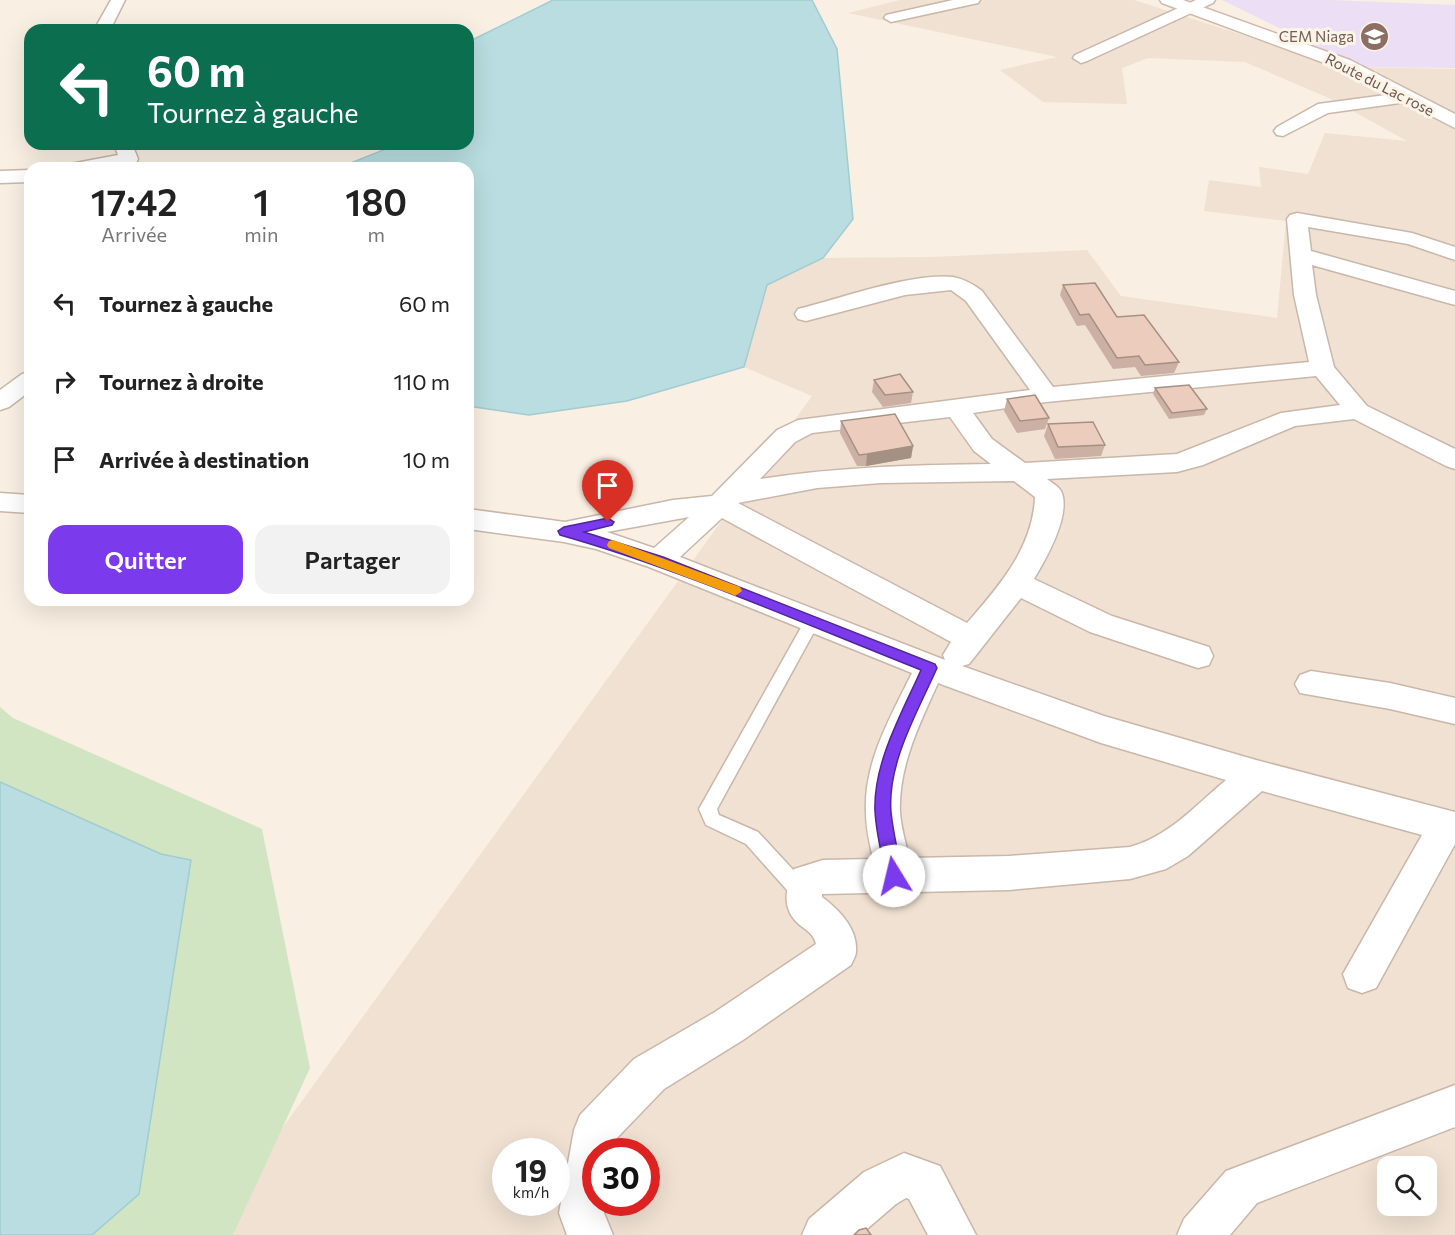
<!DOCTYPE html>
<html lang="fr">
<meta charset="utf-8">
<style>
:root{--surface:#fff;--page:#f2f2f2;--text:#222;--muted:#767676;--accent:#7c3aed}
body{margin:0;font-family:Commissioner,sans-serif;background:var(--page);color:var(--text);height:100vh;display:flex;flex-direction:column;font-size:22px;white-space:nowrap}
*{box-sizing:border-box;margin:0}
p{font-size:20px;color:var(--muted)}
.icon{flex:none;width:33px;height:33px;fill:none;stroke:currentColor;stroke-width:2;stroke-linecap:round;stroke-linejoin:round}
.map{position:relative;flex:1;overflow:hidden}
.drawer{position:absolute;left:24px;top:162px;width:450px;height:444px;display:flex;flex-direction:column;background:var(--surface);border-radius:18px;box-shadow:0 6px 24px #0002}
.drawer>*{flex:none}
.banner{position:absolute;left:24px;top:24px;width:450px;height:126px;border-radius:18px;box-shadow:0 6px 24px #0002;background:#0b6e4f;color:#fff;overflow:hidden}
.fabs{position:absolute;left:1377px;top:1156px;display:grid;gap:12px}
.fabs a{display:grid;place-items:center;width:60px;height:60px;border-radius:12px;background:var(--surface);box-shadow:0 6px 24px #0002;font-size:30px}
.speed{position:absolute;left:492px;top:1138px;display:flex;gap:12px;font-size:30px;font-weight:700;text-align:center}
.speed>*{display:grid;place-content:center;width:78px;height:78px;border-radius:50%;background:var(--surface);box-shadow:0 6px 24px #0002;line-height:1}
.speed small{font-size:15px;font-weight:400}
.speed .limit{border:9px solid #d22;background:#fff;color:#111}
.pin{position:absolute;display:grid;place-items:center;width:51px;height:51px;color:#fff;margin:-62px -26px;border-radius:50% 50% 50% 0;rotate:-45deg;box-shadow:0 0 6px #0007}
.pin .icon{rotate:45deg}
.me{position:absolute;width:66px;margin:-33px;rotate:351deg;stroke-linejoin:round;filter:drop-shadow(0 0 4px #0008)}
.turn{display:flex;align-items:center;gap:21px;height:126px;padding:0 24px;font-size:27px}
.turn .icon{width:78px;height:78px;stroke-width:2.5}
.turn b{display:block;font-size:42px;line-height:51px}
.eta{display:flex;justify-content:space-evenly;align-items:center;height:102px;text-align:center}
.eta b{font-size:36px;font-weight:600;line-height:42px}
.button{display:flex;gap:12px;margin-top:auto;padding:12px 24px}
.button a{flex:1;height:69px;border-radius:18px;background:var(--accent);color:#fff;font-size:24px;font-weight:600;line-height:69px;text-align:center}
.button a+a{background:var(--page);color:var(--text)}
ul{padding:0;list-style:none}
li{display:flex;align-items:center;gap:18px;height:78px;padding:0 24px}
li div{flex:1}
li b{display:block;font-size:22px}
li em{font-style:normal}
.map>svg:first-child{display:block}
.residential{fill:#f0e1d2;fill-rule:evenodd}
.education{fill:#ecdff5}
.green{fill:#d2e5c3}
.water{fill:#b9dde0;stroke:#a1ccd1;stroke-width:1.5}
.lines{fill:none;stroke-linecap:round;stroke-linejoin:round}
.service-casing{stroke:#c9b7aa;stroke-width:3}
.minor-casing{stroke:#c9b7aa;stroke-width:3}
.secondary-casing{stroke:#ceb9ab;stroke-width:3}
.service{fill:#fff;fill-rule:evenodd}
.minor{fill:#fff;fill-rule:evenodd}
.secondary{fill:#fff;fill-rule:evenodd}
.wall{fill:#cbb0a3}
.shaded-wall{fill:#a59084}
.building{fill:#eccdbd;stroke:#a59084;stroke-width:1.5}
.route{fill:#7c3aed;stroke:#51269a;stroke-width:1.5}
.slow{fill:#f59e0b}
.labels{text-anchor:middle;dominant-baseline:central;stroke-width:6;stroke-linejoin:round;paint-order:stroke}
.far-education-label{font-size:15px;fill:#785e54;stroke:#fdf4e8;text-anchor:end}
.far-street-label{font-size:15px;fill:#6e564b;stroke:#fdf4e8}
</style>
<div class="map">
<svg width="1455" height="1235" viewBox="0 0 1455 1235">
<rect width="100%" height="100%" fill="#f9efe2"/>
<path class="residential" d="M900 0H1134L1342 67 1455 69V1235H205L812 396 744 367 767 285 823 258 932 257 1087 250 1121 296 1277 318 1286 221 1204 211 1209 180 1261 187 1259 167 1308 174 1325 133 1407 141 1331 99 1245 62 1148 58 1122 68 1127 104 1043 102 1000 70 1057 57 848 13ZM506 1152H556V1203H506ZM596 1152H646V1203H596ZM1388 1167H1426V1206H1388Z"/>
<polygon class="education" points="1222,0 1329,0 1455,5 1455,68 1359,67"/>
<polygon class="green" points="0,707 13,718 262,829 310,1068 233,1235 0,1235"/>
<g class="water">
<polygon points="553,0 812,0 837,49 853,219 823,258 767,285 744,367 627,401 529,415 468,406 468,168 346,168 348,164 386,149 377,144 468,144 468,42"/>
<polygon points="0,782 161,854 191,860 139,1194 92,1235 0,1235"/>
</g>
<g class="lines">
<defs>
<polygon id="service" points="812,615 817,617 820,621 717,809 719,815 758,832 809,887 811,893 809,899 802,902 795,899 746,844 706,825 699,809 807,617"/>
<g id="minor">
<polygon points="111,0 125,0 110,30 94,30"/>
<polygon points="953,0 980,0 978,3 891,22 884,18 886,15"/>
<polygon points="1196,0 1215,0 1213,3 1087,61 1081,63 1073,58 1075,55"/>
<polygon points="1408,92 1414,93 1416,97 1414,101 1328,113 1283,136 1277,135 1274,131 1277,127 1318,104"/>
<polygon points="114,144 132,144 138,159 136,163 109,168 68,168 70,164 118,155"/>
<polygon points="30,170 30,182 0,183 0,171"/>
<path d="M1297 213 1412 233 1455 247V260L1408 244 1308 227 1311 251 1455 291V305L1312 265 1316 295 1334 367 1367 406 1455 449V469L1446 466 1354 419 1295 426 1203 465 1177 472 1047 479C1052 483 1058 486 1061 491 1072 514 1046 559 1034 579L1112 616 1209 647 1213 656 1209 665 1198 668 1090 632 1021 598 969 664 962 666 1104 716 1256 760 1455 812V844L1376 988 1362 993 1348 988 1343 974 1422 835 1262 791 1188 856 1166 869 1130 879 1009 890 822 894V897C838 909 858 928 856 952 856 956 852 962 851 965L743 1040 664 1089 615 1140 613 1152H596V1203H605L604 1213 613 1235H567L559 1213 574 1130 580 1115 634 1059 715 1012 816 944C814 935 808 931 801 926 781 910 785 890 794 869L823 860 873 859C870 844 866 829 866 813 863 763 891 716 912 673L649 567 596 549 564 542 468 529V509L565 522 673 500 712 496 777 430 798 420 1030 390 966 301 951 290 905 295 806 321 798 319 795 314 798 309C838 299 914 272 953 277 964 279 973 284 982 291L1053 387 1309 362 1294 295 1287 219 1290 215ZM1316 376 1340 405 1281 413 1177 454 1025 463 992 439 973 413 1046 402ZM950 417 974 451 991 464C913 465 837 467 760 479L795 442 812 433ZM1014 481 1035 497C1033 548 999 586 967 623L738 503 817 488 881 483ZM689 517 654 548 607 532ZM722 518 951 642 943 655 945 660 680 557ZM938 683 1101 743 1226 780C1196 805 1168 837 1130 847L1009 856 909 858C906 843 901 828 900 812 898 767 920 723 938 683Z"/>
<polygon points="30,372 30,391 9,407 0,410 0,390 22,374"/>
<polygon points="0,493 30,495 30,513 0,511"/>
<polygon points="1311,671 1390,683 1455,698 1455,724 1390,709 1300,693 1295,684 1300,675"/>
<polygon points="1455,1085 1455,1127 1257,1203 1230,1235 1177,1235 1184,1219 1226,1171"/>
<polygon points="904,1153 940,1166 976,1235 928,1235 909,1199 906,1198 896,1204 860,1235 802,1235 809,1219 864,1172"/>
</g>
<polygon id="secondary" points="1160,0 1183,0 1350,60 1455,114 1455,128 1338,68 1162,3"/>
</defs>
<use href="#service" class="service-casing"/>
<use href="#minor" class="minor-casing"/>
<use href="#secondary" class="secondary-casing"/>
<use href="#service" class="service"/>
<use href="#minor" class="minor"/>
<use href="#secondary" class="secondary"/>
</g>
<g class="wall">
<polygon points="1063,285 1117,317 1179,362 1174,373 1141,376 1135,367 1113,369 1085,325 1077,326 1060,295"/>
<polygon points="874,380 913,392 911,403 883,407 872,392"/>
<polygon points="1155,388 1207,409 1204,415 1169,419 1153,394"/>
<polygon points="1007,399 1049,418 1045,429 1017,433 1004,411"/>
<polygon points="841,421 913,446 911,458 866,466 857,466 840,433"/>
<polygon points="1048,424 1105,445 1101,456 1055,459 1044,436"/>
</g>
<polygon class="shaded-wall" points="913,446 911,458 866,466 867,454"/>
<g class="building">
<polygon points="1095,283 1117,317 1144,315 1179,362 1145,365 1139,356 1117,358 1089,314 1080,315 1063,285"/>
<polygon points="900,374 913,392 885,395 874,380"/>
<polygon points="1189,385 1207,409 1172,413 1155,388"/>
<polygon points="1035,395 1049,418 1020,421 1007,399"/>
<polygon points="895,414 913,446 867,454 859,455 841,421"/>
<polygon points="1093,422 1105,445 1058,447 1048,424"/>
<polygon points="866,1228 871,1235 854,1235 859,1230"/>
</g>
<path class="route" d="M608 518 614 522 612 525 584 532 663 557 935 664 937 668C918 711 887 763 891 812 893 833 899 855 902 876L900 882 894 884 888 882 886 876C882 855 876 833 875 811 873 763 902 713 921 670 802 623 683 570 560 535L558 531 564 527Z"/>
<polygon class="slow" points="613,540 740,587 742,591 735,596 731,594 609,548 607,545 609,541"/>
<defs>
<symbol id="school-disc" viewBox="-11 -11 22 22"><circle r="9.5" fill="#8d6e63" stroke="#fdf4e8"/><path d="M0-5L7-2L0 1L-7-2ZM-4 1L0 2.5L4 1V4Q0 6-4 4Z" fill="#fff"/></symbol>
</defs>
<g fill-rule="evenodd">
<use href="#school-disc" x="1358" y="20" width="33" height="33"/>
</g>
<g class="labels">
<g class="far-education-label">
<text x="1354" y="36">CEM Niaga</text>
</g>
<g class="far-street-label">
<text transform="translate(1380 84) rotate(27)">Route du Lac rose</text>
</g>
</g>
</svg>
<div class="fabs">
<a><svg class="icon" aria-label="search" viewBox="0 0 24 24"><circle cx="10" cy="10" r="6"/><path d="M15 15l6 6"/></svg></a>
</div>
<div class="speed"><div>19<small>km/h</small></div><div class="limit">30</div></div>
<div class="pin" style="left:608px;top:522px;background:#d93025"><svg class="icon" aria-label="arrive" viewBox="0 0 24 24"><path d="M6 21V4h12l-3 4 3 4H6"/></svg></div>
<svg class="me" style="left:894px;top:876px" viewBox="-20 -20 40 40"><circle r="19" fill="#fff"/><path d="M0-13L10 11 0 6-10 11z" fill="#7c3aed"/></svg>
<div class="banner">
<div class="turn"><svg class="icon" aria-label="left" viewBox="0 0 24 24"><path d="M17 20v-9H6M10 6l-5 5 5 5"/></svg><div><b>60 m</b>Tournez à gauche</div></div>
</div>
<section class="drawer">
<div class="eta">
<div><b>17:42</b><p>Arrivée</p></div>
<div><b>1</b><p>min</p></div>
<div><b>180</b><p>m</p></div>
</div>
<ul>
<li><svg class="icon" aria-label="left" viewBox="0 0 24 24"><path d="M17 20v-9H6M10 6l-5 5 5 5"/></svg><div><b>Tournez à gauche</b></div><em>60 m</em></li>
<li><svg class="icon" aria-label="right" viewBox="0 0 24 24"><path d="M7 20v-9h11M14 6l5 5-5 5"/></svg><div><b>Tournez à droite</b></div><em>110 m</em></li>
<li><svg class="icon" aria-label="arrive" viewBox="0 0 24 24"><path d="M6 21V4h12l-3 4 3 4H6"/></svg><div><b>Arrivée à destination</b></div><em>10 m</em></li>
</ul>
<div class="button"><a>Quitter</a><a>Partager</a></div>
</section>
</div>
